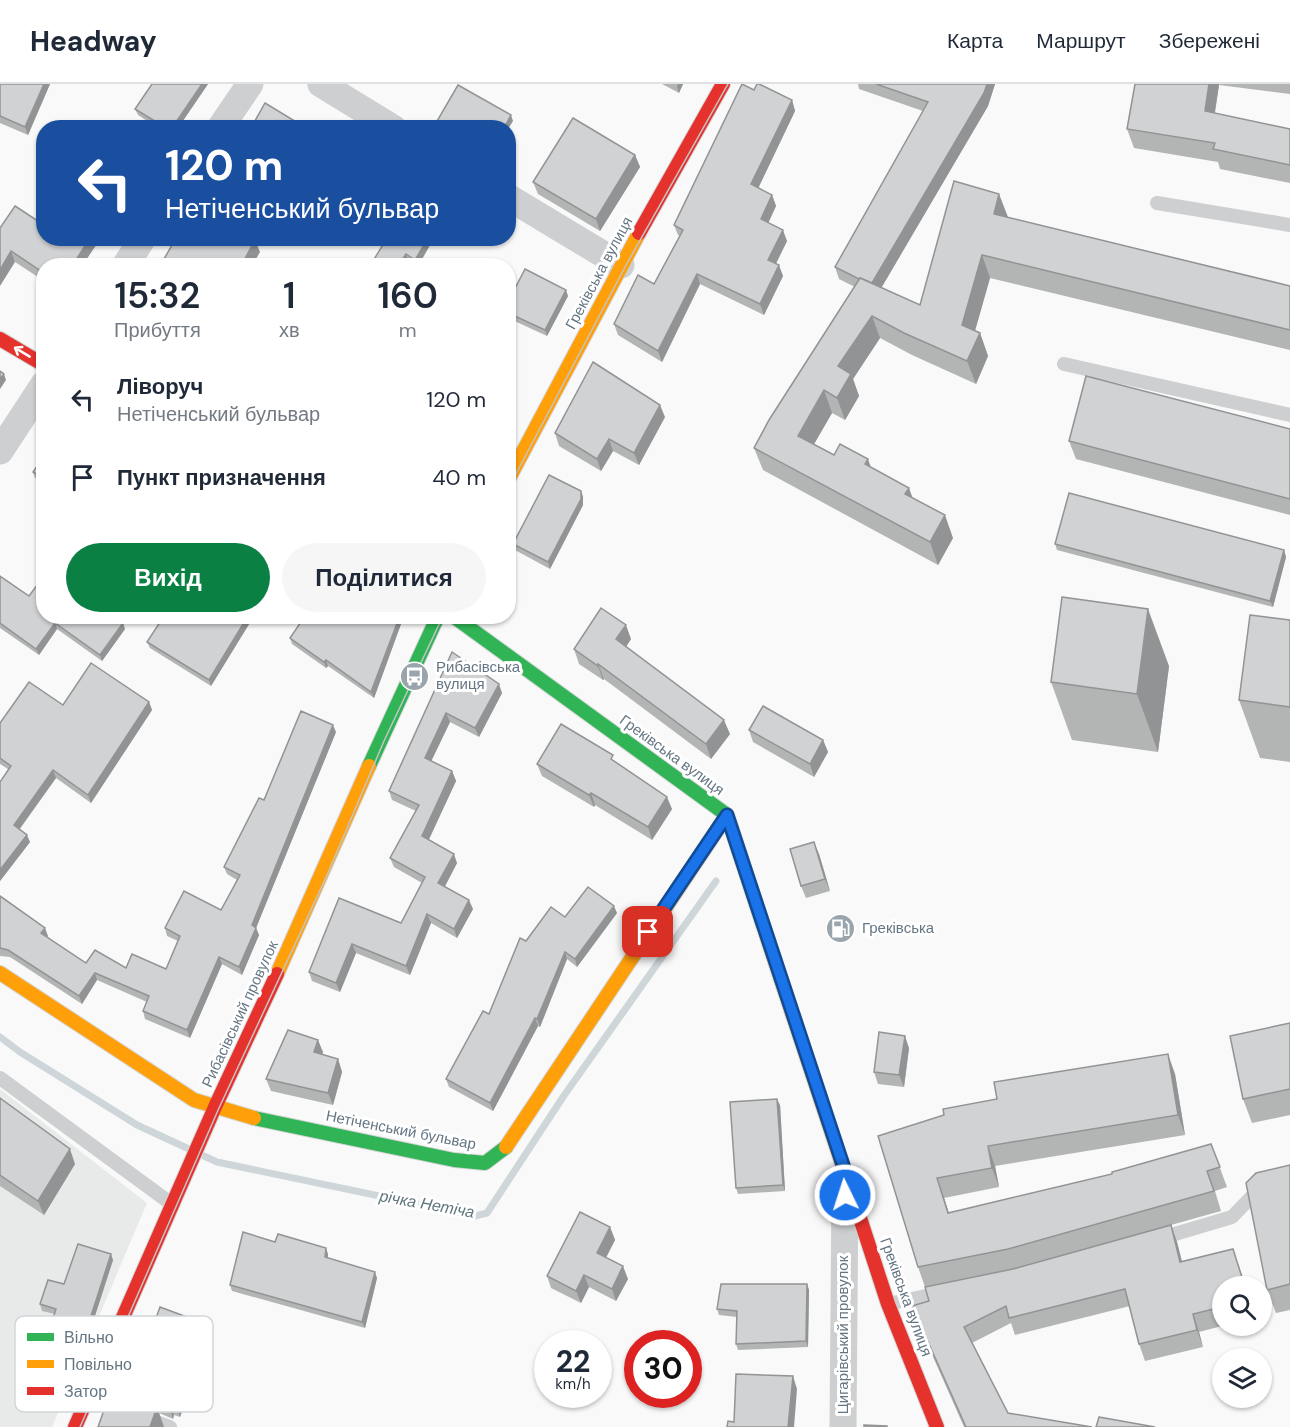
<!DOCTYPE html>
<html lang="uk">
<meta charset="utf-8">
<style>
:root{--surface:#fff;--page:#f6f6f7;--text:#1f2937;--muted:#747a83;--line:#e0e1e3;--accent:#0b8043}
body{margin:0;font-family:"DM Sans",sans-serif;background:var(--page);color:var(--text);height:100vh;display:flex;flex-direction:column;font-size:22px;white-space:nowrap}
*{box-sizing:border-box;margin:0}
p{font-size:20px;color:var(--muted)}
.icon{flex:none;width:33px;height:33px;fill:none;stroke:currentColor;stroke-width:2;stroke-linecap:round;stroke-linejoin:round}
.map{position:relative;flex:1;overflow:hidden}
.side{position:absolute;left:36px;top:174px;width:480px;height:366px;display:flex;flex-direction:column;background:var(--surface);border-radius:24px;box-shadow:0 2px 4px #0004}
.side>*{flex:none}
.top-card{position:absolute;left:36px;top:36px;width:480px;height:126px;border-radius:24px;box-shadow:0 2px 4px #0004;background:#1a4fa0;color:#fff;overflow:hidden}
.tools{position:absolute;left:1212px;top:1192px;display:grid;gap:12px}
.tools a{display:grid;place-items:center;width:60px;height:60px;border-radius:50%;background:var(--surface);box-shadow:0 2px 4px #0004;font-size:30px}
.speed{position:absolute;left:534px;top:1246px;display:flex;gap:12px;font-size:30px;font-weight:700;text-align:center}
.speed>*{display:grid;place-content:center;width:78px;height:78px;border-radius:50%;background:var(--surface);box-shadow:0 2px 4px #0004;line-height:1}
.speed small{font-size:15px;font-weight:400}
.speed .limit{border:9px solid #d22;background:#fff;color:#111}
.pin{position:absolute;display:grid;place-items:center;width:51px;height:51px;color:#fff;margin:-26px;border-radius:12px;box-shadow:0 3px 9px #0006}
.me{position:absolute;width:66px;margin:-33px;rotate:356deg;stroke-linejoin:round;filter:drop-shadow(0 0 4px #0008)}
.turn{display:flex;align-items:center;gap:21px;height:126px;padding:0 30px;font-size:27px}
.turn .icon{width:78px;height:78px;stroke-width:2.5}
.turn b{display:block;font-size:42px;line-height:51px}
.eta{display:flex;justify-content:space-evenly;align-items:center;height:102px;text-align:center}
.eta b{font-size:36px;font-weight:600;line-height:42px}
.primary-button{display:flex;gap:12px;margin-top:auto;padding:12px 30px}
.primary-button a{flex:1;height:69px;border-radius:36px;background:var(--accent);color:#fff;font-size:24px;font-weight:600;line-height:69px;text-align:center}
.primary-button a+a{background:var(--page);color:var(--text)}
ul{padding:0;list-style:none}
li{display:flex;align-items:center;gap:18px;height:78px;padding:0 30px}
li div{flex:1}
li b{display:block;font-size:22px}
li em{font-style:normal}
header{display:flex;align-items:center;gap:36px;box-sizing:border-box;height:84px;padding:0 30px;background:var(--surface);border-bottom:2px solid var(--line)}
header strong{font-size:28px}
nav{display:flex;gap:33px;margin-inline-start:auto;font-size:21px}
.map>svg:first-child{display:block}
.built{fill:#e8e9e9}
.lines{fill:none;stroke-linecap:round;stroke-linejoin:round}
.stream{stroke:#ced6d9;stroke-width:7}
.fast-casing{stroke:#d5d6d7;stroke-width:16}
.slow-casing{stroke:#d5d6d7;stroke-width:16}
.jam-casing{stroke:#d5d6d7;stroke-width:16}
.lane{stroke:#cecfd0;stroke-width:14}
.street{stroke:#cecfd0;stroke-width:27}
.fast{stroke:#30b455;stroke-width:14}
.slow{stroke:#ff9f0a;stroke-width:14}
.jam{stroke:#e5322d;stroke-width:14}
.tram{stroke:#c3c5c6;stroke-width:1.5}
.wall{fill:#b3b5b5}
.shaded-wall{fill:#929394}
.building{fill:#d0d2d3;stroke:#929394;stroke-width:1.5}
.oneway{stroke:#fff}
.route-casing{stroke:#114b97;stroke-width:15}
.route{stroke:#1a73e8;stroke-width:10}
.labels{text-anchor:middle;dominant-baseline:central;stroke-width:6;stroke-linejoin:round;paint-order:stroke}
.street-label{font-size:15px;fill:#657683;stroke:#fff}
.poi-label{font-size:15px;fill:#657683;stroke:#fff;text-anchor:start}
.water-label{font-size:16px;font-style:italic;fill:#60757c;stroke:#fff}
.key{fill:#fff;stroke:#d1d6da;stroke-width:1.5}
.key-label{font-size:16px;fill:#657683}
</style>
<header>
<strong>Headway</strong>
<nav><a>Карта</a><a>Маршрут</a><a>Збережені</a></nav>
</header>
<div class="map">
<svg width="1290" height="1343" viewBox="0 0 1290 1343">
<rect width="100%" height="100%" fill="#f9f9f9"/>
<polygon class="built" points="0,1005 147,1119 52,1343 0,1343"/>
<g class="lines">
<g class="stream">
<polyline points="0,953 20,968 137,1041 189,1065"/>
<polyline points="204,1072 217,1078 475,1132 487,1129 563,1013 716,797"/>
</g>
<defs>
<g id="fast">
<polyline points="453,532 727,731 763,841"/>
<polyline points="369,682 438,532"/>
<polyline points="254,1034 454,1076 485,1079 506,1063"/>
</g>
<g id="slow">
<polyline points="508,396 639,149"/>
<polyline points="763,841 859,1131"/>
<polyline points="0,889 194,1016 254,1034"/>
<polyline points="277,890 369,682"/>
<polyline points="506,1063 727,731"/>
</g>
<g id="jam">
<polyline points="639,149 723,0"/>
<polyline points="0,255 44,281"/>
<polyline points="859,1131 888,1220 937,1343"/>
<polyline points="75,1343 215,1023 277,890"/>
</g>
</defs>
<use href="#fast" class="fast-casing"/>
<use href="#slow" class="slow-casing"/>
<use href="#jam" class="jam-casing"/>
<g class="lane">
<polyline points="1157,119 1290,141"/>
<polyline points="1064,280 1290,331"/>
<polyline points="0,994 173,1121"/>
<polyline points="1158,1155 1232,1133 1263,1101 1290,1093"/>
<polyline points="888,1220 945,1208"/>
<polyline points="146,1334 170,1343"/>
</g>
<g class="street">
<polyline points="321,0 393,44"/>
<polyline points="220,44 250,0"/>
<polyline points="508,113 621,181"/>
<polyline points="125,182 143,154"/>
<polyline points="0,367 44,300"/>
<polyline points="843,1343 845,1104"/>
</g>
<use href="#fast" class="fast"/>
<use href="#slow" class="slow"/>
<use href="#jam" class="jam"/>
<g class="tram">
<polyline points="508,405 625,183 728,0"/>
<polyline points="80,1343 219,1024 328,789 384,657 443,532"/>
</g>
</g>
<g class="wall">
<polygon points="0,0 50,0 28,51 0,39"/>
<polygon points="152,0 208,0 178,44 158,44 138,31 135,25"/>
<polygon points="662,0 683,0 679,9"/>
<polygon points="858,0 995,0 988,22 881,204 920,221 1008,133 1007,134 1290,202 1290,266 990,194 975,247 980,249 988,272 976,300 912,271 880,254 853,295 859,312 845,336 832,329 814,360 834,371 870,383 912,414 953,454 938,481 763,386 754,364 855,203 839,195 835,183 923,27 859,5"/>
<polygon points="1135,0 1290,0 1290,10 1219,1 1215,29 1290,45 1290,99 1220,85 1218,78 1134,64 1127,45"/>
<polygon points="754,6 792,16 795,27 758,104 772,111 776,122 768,139 787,157 776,180 783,192 764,231 700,200 662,278 618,251 614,240 654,200 680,152 678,151 674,141"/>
<polygon points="635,71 640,83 600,147 538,110 533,98"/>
<polygon points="0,144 44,182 44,197 15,178"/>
<polygon points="434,154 418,182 416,182 408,176 404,182 396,181 370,182"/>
<polygon points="568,212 547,252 508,234 508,218"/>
<polygon points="665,333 639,381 613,367 601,387 559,362 555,349"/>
<polygon points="1290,345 1290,431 1076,375 1069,357"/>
<polygon points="44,372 44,400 35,394 33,388"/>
<polygon points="581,407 583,413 583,421 550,485 515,466 513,460"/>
<polygon points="1055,460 1284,466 1286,473 1273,523 1057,466"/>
<polygon points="0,492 29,512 125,545 102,577 57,545 39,571 0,544"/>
<polygon points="254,532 211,602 150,564 147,558"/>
<polygon points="1290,536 1290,678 1260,674 1239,616"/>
<polygon points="401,540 374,614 328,582 326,584 292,560 290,554"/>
<polygon points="631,555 626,563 730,650 711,675 604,595 603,596 579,580 574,565"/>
<polygon points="452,568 502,609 479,653 450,638 431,677 452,687 456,697 428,756 457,779 445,802 473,825 457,854 431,839 410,891 356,869 340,908 312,897 309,888 339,814 401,839 422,799 394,783 390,774 416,727 392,716 389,707"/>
<polygon points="1169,582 1158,668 1072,656 1051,598"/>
<polygon points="149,618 152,626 91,719 56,694 20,745 30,758 0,797 0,698 8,685 0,680 0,639 63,621"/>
<polygon points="749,646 823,656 828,668 814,693 753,658"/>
<polygon points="336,648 256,844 259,851 242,891 222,880 190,954 145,935 143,927 147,918 97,896 82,920 10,873 0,872 0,812 48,852 47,853 86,879 126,884 166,885 178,857 167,852 165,844 221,826 237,796 227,790 224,783 264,716"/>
<polygon points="616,678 672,725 652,756 595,721 594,723 542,692 537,680"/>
<polygon points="819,770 830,807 806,814 801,802"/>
<polygon points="617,829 577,883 567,875 540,943 538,942 493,1027 449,1003 446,995 489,930 526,857 565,833"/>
<polygon points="1290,939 1290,1031 1252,1039 1243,1015"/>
<polygon points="909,964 904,1003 878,1000 874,988"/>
<polygon points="323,968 322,971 338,975 342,988 333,1021 271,1007 266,995"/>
<polygon points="1175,990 1185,1051 995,1082 999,1103 944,1114 949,1129 1112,1090 1211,1060 1227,1103 1215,1107 1221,1127 1171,1141 1177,1158 1182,1177 1239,1182 1246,1203 1222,1203 1222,1242 1199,1248 1203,1263 1145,1277 1139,1260 1130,1222 1015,1251 1011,1239 972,1259 1008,1329 1092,1343 964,1343 918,1239 912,1222 929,1217 925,1203 918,1183 878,1052"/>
<polygon points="0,1014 75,1080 44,1131 0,1102"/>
<polygon points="780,1021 785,1107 738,1110 736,1104"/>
<polygon points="1290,1081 1290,1226 1276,1229 1267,1206"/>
<polygon points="610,1143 615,1156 606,1174 628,1195 616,1217 589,1203 581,1219 551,1204 547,1192"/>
<polygon points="275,1158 328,1170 328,1174 377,1194 365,1244 232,1207 230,1201"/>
<polygon points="113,1176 82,1272 48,1262 46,1256 55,1230 42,1227 40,1220 64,1200"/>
<polygon points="807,1200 809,1206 808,1263 738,1266 736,1260 737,1233 719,1231 717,1225"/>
<polygon points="205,1245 190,1285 195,1292 180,1333 174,1331 173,1335 159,1329 164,1343 98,1343 143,1318 149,1302 137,1298 135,1292"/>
</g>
<g class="shaded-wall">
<polygon points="44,0 50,0 28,51 25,43"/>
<polygon points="202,0 208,0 178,44 172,44"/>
<polygon points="678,0 683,0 679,9 677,3"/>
<polygon points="987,0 995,0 988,22 876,213 871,201"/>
<polygon points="1209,0 1218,0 1219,1 1212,46 1205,27"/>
<polygon points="792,16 795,27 755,111 751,100"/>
<polygon points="511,31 513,37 508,45 508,44 504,44"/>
<polygon points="635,71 640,83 600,147 596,135"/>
<polygon points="999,110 1008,133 1002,153 994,130"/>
<polygon points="772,111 776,122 765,146 761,135"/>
<polygon points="783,146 787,157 772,187 768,176"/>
<polygon points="90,154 101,154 82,182 72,182"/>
<polygon points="428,154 434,154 418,182 417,182 415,176"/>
<polygon points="255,156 260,168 252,182 241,182"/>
<polygon points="11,167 15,178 0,202 0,186"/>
<polygon points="406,170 408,176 404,182 401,182 400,179"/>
<polygon points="982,171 990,194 970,264 962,241"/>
<polygon points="393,175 396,181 388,182"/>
<polygon points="779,181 783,192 764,231 760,220"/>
<polygon points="697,190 700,200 662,278 658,267"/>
<polygon points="566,206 568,212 547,252 545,246"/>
<polygon points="872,232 880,254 853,295 859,312 845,336 837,314 838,282"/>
<polygon points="980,249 988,272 976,300 967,277"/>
<polygon points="4,290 6,296 0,305 0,295"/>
<polygon points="824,306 832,329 806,374 798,352"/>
<polygon points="660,321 665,333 639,381 634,369"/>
<polygon points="609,355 613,367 601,387 597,375"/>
<polygon points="868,375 876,398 865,380"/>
<polygon points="909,404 917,426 905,410"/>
<polygon points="581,407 583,413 583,421 550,485 548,478"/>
<polygon points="945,431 953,454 938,481 930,458"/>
<polygon points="1284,466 1286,473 1273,523 1270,517"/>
<polygon points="1148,525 1169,582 1158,668 1137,610"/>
<polygon points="248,532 254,532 211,602 209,596"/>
<polygon points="399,534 401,540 374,614 371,608"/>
<polygon points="55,539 57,545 39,571 36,565"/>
<polygon points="123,539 125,545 102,577 100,571"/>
<polygon points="626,541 631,555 621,570 616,555"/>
<polygon points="326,576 328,582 326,584 324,578"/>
<polygon points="598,580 604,595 603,596 598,582"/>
<polygon points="499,600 502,609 479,653 475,644"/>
<polygon points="149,618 152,626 91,719 88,711"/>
<polygon points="446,629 450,638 428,684 425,674"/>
<polygon points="724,636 730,650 711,675 706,660"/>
<polygon points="333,641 336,648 256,844 259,851 242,891 239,883 252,841"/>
<polygon points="823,656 828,668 814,693 810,680"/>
<polygon points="53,686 56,694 17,748 14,741"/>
<polygon points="452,687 456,697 426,762 422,752"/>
<polygon points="591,709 595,721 594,723 589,711"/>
<polygon points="667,713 672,725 652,756 648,743"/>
<polygon points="27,751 30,758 0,797 0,786"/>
<polygon points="814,758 819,770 830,807 825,795"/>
<polygon points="454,770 457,779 442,808 438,799"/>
<polygon points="469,816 473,825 457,854 454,845"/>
<polygon points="614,822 617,829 577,883 575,875"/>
<polygon points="427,830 431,839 410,891 406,882"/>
<polygon points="45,844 48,852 44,857 41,849"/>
<polygon points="352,860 356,869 340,908 336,899"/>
<polygon points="565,868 567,875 540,943 537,935"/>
<polygon points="219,873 222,880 190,954 187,946"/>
<polygon points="95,889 97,896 82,920 79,912"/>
<polygon points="535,934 538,942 493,1027 490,1019"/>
<polygon points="905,952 909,964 904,1003 899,991"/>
<polygon points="318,956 323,968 318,980 314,968"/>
<polygon points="1168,970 1175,990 1185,1051 1178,1031"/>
<polygon points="338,975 342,988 333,1021 328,1009"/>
<polygon points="777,1015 780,1021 785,1107 783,1101"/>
<polygon points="988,1062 995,1082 999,1103 992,1084"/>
<polygon points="70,1065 75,1080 44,1131 38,1117"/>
<polygon points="937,1094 944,1114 955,1149 948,1129"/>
<polygon points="1171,1141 1177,1158 1186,1195 1180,1178"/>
<polygon points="610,1143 615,1156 602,1181 597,1169"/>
<polygon points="326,1164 328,1170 327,1179 325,1173"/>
<polygon points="111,1170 113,1176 82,1272 80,1266"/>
<polygon points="623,1182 628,1195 616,1217 612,1205"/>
<polygon points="375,1188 377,1194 365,1244 362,1238"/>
<polygon points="584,1191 589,1203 581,1219 576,1207"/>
<polygon points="807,1200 809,1206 808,1263 806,1257"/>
<polygon points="1193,1230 1199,1248 1203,1263 1197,1246"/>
<polygon points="203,1239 205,1245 189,1290 186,1284"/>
<polygon points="193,1286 195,1292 180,1333 178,1327"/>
<polygon points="793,1292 797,1305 794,1343 788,1343"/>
<polygon points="157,1323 164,1343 150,1343"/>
<polygon points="172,1325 174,1331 173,1335 171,1328"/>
</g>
<g class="building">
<polygon points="0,0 44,0 25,43 0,32"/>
<polygon points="152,0 202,0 172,44 166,44 135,25"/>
<polygon points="742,0 754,6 757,0 759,0 792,16 751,100 772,111 761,135 783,146 768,176 779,181 760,220 697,190 658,267 614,240 638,191 654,200 683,146 674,141"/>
<polygon points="876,0 987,0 984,9 872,199 860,194 859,195 835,183 928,18"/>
<polygon points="1135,0 1209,0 1205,27 1290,45 1290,81 1213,65 1215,59 1127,45"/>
<polygon points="458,1 511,31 504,44 433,44"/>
<polygon points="265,19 303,42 302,44 251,44"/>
<polygon points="573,34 635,71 596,135 533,98"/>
<polygon points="954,97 999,110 994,130 1290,202 1290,246 982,171 962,241 980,249 967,277 904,249 872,232 838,282 851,290 837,314 824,306 798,352 834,371 840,360 868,375 865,380 909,404 905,410 945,431 930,458 754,364 769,336 860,194 920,221"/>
<polygon points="15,122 44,141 44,154 90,154 72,182 44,182 44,189 11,167 0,186 0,144"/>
<polygon points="176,154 253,154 255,156 241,182 217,182 212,179 210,182 160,182"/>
<polygon points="387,154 428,154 415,176 406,170 400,179 393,175 388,182 370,182"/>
<polygon points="525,185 566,206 545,246 508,229 508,218"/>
<polygon points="593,278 660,321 634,369 609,355 597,375 555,349"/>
<polygon points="0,287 4,290 0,295"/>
<polygon points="1086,292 1290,345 1290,415 1069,357"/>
<polygon points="44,372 44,395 33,388"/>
<polygon points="549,391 581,407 581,415 548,478 513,460"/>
<polygon points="1069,409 1284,466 1270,517 1055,460"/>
<polygon points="0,492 29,512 44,492 44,532 114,532 123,539 100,571 55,539 36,565 0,539"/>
<polygon points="1062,513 1148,525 1137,610 1051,598"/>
<polygon points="601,524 626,541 616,555 724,636 706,660 598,580 598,582 574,565"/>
<polygon points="1250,531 1290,536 1290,623 1239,616"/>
<polygon points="164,532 248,532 209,596 147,558"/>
<polygon points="305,532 396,532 399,534 371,608 326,576 324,578 290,554"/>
<polygon points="452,568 499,600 475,644 446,629 425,674 452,687 422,752 454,770 438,799 469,816 454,845 427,830 406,882 352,860 336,899 309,888 339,814 401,839 425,793 390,774 419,721 389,707"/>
<polygon points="91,579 149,618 88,711 53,686 14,741 27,751 0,786 0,698 11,682 0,674 0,639 29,598 63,621"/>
<polygon points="763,622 823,656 810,680 749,646"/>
<polygon points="301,627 333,641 252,841 256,844 239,883 219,873 187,946 143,927 149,912 95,889 79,912 8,866 0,864 0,812 45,844 41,849 86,879 95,866 126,884 132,870 166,885 180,852 165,844 184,807 221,826 240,791 224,783 259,714 264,716"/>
<polygon points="561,640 613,671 611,675 667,713 648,743 591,709 589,711 537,680"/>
<polygon points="814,758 825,795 801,802 790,765"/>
<polygon points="588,803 614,822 575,875 565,868 537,935 535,934 490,1019 446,995 483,927 489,930 520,854 526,857 551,823 565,833"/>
<polygon points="1290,939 1290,1005 1243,1015 1230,952"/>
<polygon points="288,946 318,956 314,968 338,975 328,1009 266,995"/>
<polygon points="879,948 905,952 899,991 874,988"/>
<polygon points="1168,970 1178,1031 988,1062 992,1084 937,1094 948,1129 1112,1090 1112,1088 1211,1060 1220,1083 1207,1087 1214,1107 1008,1165 918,1183 878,1052 944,1031 943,1025 997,1015 994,998"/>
<polygon points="0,1014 70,1065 38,1117 0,1091"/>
<polygon points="777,1015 783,1101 736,1104 730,1018"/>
<polygon points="1290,1081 1290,1200 1267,1206 1246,1099 1256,1089"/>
<polygon points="580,1128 610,1143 597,1169 623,1182 612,1205 584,1191 576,1207 547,1192"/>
<polygon points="1171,1141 1180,1178 1233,1165 1245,1203 1222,1203 1222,1223 1193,1230 1197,1246 1139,1260 1125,1205 1009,1234 1006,1222 964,1243 1008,1329 1092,1343 966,1343 912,1222 929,1217 925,1203 1013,1185"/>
<polygon points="243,1148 275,1158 278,1150 326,1164 325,1173 375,1188 362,1238 230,1201"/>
<polygon points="78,1160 111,1170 80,1266 46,1256 56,1225 40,1220 48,1196 64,1200"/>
<polygon points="721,1200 807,1200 806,1257 736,1260 737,1227 717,1225"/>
<polygon points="160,1223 203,1239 186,1284 193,1286 178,1327 172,1325 171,1328 143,1318 151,1297 135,1292"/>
<polygon points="736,1290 793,1292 788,1343 727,1343 728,1337 734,1338"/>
<polygon points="111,1306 157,1323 150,1343 98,1343"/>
<polygon points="1099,1333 1155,1343 1096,1343"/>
<polygon points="864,1341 887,1342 887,1343 864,1343"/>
</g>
<defs><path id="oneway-shaft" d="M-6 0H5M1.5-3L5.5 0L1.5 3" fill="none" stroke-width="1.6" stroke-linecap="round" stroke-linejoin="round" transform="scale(1.5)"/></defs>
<use class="oneway" href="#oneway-shaft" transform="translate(22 268) rotate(-149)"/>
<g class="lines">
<defs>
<polyline id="route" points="648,848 727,731 845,1087 845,1111"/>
</defs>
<use href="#route" class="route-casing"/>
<use href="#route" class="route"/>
</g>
<defs>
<symbol id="bus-disc" viewBox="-11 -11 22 22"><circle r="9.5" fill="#99a4ac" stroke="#fff"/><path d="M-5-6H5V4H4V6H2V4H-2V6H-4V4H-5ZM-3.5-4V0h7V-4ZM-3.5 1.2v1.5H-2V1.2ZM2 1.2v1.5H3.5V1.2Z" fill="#fff"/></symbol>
<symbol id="fuel-disc" viewBox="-11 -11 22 22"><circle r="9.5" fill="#99a4ac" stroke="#fff"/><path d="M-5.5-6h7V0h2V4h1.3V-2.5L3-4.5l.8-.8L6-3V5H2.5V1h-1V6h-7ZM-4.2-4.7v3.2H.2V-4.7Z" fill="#fff"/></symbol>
</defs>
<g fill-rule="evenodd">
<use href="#bus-disc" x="398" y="576" width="33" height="33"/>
<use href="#fuel-disc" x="824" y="828" width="33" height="33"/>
</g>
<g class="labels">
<g class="street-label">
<text transform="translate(599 189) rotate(-62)">Греківська вулиця</text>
<text transform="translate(672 671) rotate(36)">Греківська вулиця</text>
<text transform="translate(240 930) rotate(-65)">Рибасівський провулок</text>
<text transform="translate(401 1046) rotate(11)">Нетіченський бульвар</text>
<text transform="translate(906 1213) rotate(70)">Греківська вулиця</text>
<text transform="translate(843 1251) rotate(-90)">Цигарівський провулок</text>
</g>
<g class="poi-label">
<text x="436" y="583">Рибасівська<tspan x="436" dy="17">вулиця</tspan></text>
<text x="862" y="844">Греківська</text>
</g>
<g class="water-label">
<text transform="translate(427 1120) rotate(10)">річка Нетіча</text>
</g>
</g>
<rect x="15" y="1232" width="198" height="96" rx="9" class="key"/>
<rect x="27" y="1249" width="27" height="8" fill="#30b455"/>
<rect x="27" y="1276" width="27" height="8" fill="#ff9f0a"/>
<rect x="27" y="1303" width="27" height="8" fill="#e5322d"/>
<g class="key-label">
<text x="64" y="1259">Вільно</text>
<text x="64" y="1286">Повільно</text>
<text x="64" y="1313">Затор</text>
</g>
</svg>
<div class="tools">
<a><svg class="icon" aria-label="search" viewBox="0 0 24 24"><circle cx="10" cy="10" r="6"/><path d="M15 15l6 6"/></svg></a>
<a><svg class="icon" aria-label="layers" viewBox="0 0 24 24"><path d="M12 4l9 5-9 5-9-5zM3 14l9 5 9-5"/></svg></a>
</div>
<div class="speed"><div>22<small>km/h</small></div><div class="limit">30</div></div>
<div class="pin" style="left:648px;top:848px;background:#d93025"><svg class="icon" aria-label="arrive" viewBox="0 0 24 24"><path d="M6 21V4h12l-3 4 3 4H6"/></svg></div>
<svg class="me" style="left:845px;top:1111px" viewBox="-20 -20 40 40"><circle r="17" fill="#1a73e8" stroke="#fff" stroke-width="3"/><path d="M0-11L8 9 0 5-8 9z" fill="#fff"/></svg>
<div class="top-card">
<div class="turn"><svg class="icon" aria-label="left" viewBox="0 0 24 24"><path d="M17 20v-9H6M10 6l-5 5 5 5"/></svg><div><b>120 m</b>Нетіченський бульвар</div></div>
</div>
<section class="side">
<div class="eta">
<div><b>15:32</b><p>Прибуття</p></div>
<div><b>1</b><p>хв</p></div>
<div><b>160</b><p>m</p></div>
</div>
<ul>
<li><svg class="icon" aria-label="left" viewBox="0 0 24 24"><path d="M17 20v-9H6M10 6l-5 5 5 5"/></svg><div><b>Ліворуч</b><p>Нетіченський бульвар</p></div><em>120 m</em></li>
<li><svg class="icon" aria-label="arrive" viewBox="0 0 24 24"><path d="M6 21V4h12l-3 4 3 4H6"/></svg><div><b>Пункт призначення</b></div><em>40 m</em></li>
</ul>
<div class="primary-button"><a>Вихід</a><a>Поділитися</a></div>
</section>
</div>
